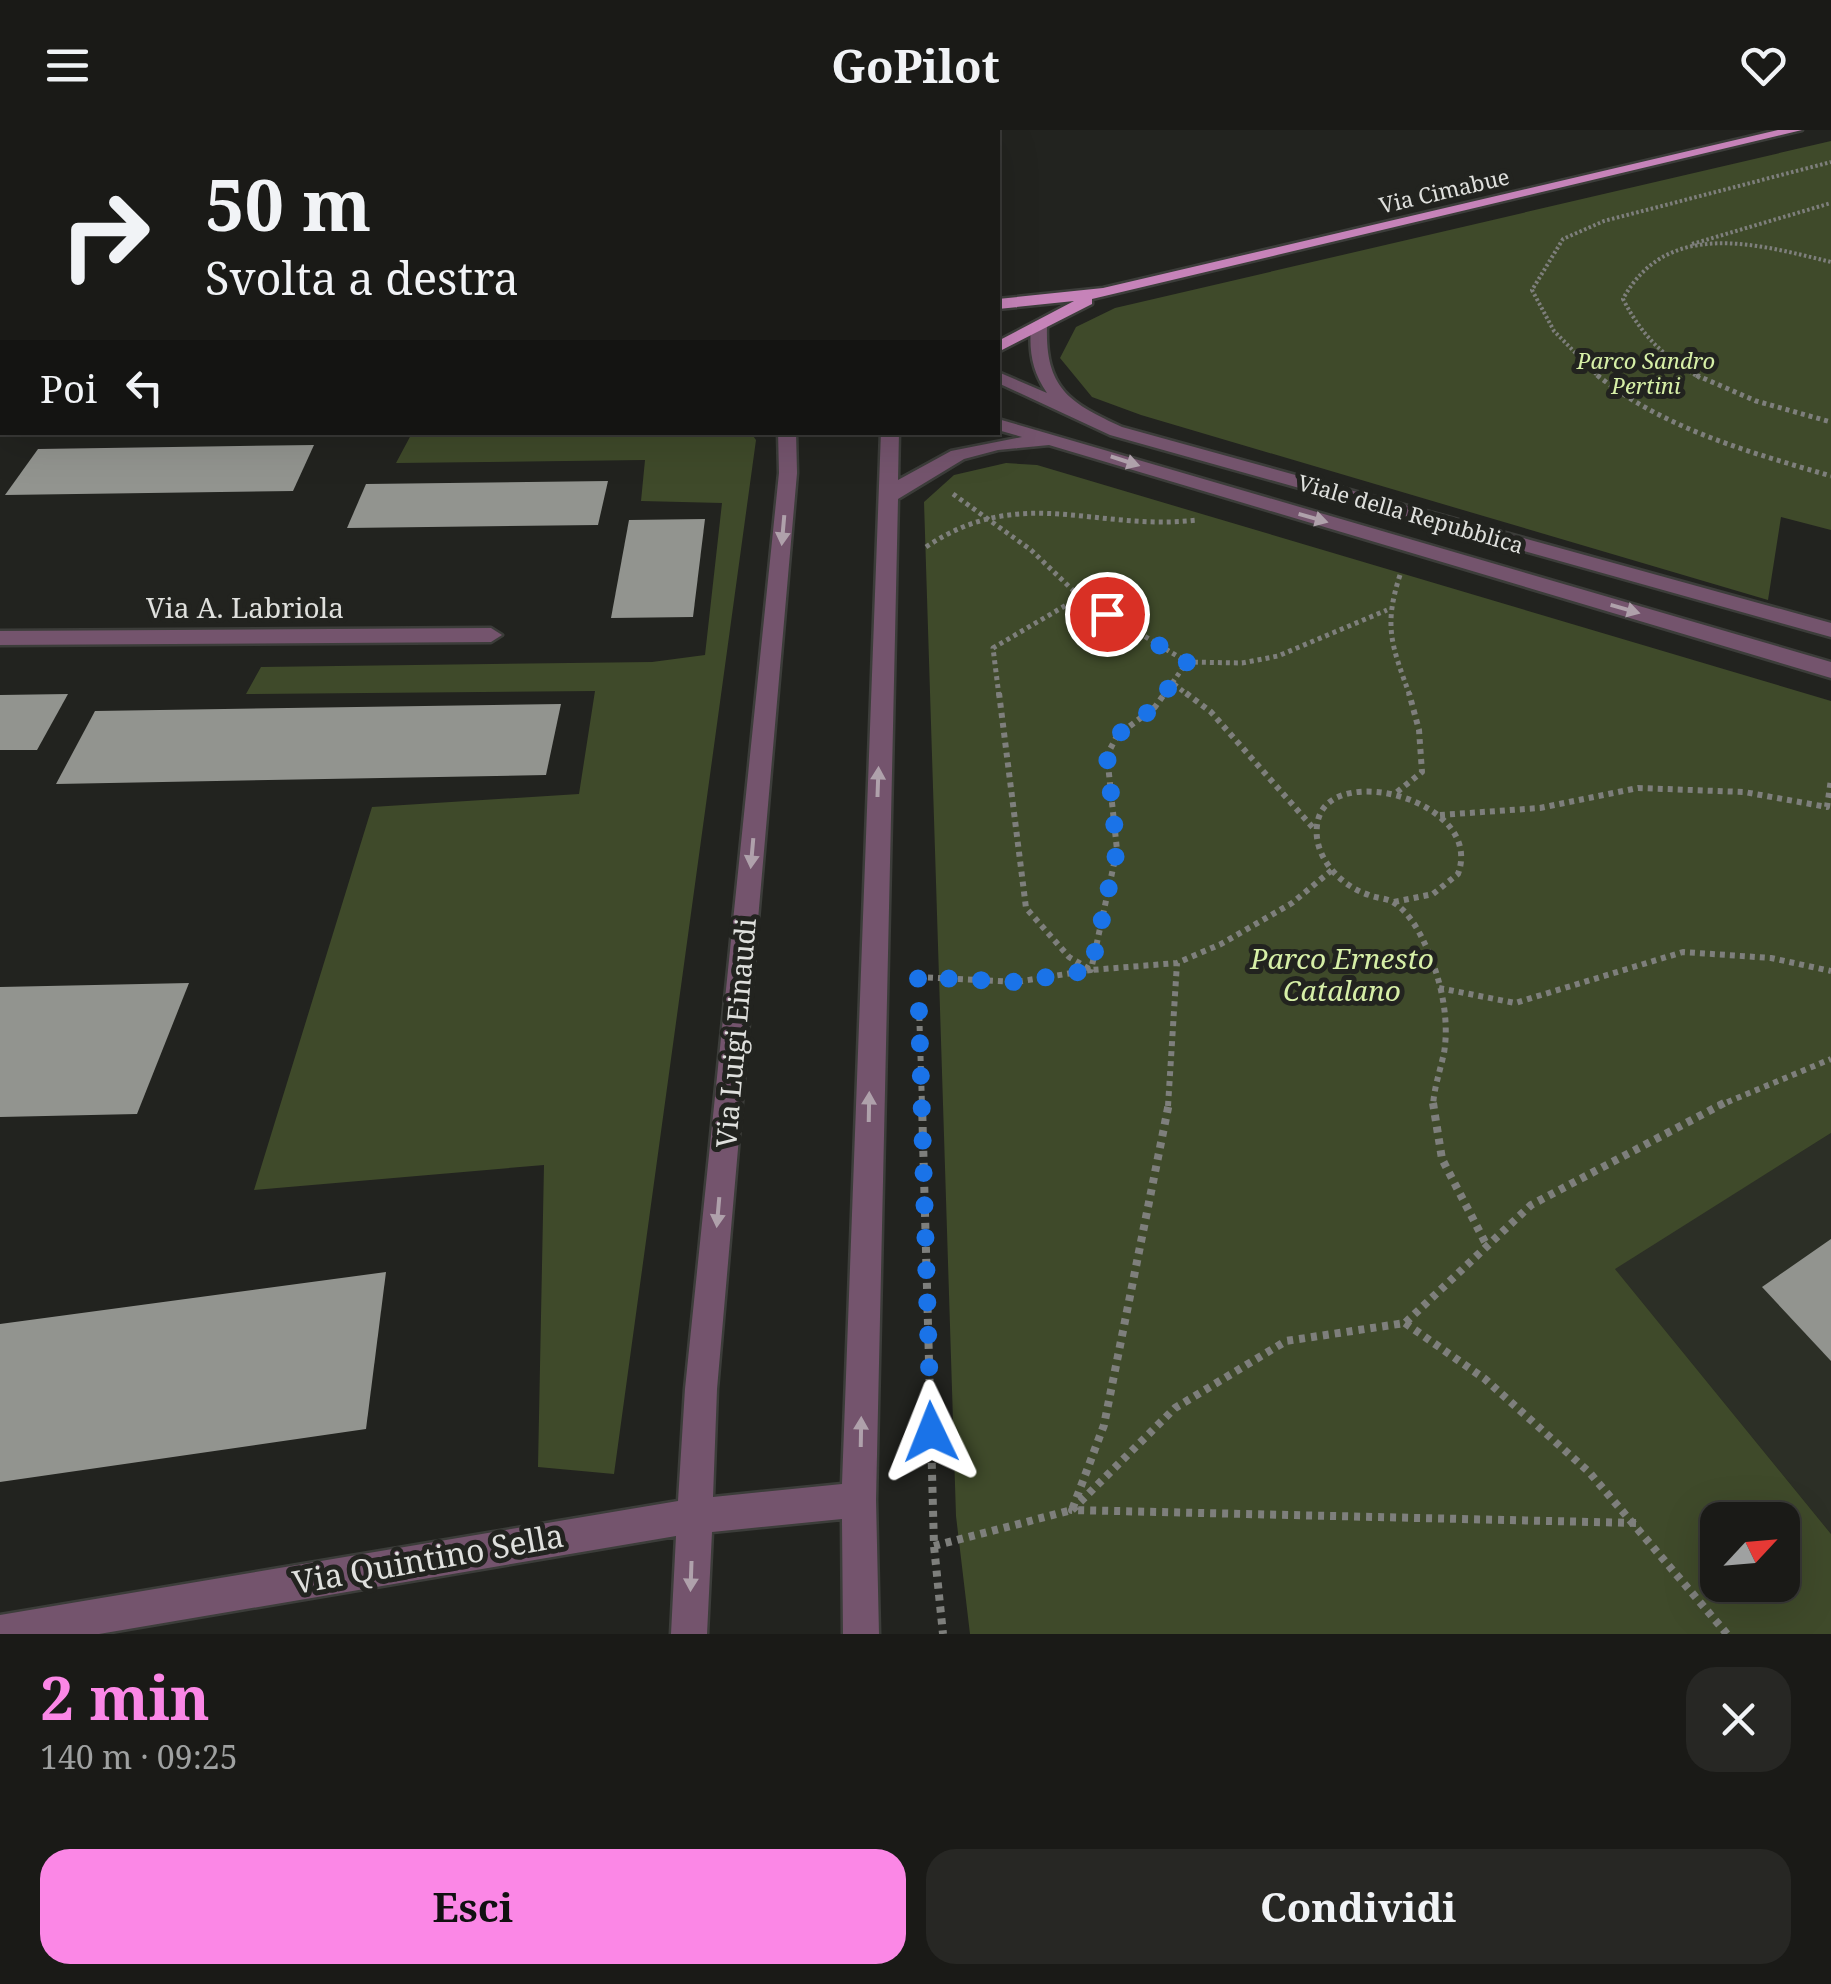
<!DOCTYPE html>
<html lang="it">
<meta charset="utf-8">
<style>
:root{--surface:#1a1a17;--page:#272724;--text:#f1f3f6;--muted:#9fa1a1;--line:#383836;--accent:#fb87e6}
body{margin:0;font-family:"Noto Serif",serif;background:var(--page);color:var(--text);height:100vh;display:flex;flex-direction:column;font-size:38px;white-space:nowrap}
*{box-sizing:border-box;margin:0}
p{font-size:32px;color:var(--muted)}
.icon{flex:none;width:55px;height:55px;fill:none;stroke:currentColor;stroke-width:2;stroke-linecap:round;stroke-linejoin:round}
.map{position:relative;height:1504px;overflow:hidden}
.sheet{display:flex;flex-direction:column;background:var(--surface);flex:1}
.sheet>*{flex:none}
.banner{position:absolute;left:0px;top:0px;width:1000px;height:305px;box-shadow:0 10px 40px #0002,0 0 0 2px var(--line);background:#1a1a17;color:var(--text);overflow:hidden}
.needle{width:65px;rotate:64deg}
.controls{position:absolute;left:1700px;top:1372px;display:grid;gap:20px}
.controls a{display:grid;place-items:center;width:100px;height:100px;border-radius:20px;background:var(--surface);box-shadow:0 10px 40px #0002,0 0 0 2px var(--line);font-size:50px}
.pin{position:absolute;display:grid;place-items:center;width:85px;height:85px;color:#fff;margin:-42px;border:5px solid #fff;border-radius:50%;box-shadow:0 2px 10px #0007}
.me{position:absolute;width:110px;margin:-55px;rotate:358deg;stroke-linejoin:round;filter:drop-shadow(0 0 8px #0008)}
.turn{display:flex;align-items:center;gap:35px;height:210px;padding:0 40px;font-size:45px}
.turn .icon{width:130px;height:130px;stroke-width:2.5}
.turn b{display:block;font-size:70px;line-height:85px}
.then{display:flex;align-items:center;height:95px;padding:0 40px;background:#0003;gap:20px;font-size:38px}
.round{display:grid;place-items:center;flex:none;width:105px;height:105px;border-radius:30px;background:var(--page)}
.head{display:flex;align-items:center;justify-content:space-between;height:170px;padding:0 40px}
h1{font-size:60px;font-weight:700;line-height:75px;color:var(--accent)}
.action{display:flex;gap:20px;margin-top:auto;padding:20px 40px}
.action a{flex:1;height:115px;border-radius:30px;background:var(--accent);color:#111;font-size:40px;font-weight:700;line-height:115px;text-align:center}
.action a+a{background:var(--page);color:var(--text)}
header{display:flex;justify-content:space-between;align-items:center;height:130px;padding:0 40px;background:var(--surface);font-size:45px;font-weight:700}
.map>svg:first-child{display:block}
.built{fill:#2c2f26}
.green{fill:#3f4a2a;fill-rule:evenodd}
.building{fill:#92948f}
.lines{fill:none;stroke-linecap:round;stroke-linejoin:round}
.minor-casing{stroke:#3c3d3a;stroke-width:5}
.major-casing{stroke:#3c3d3a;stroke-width:5}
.path-far3{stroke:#7e7f7c;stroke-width:4;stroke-dasharray:2.5 2.5;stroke-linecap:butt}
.path-far2{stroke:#7e7f7c;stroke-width:5;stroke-dasharray:4 4;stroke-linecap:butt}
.path-far1{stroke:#7e7f7c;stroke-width:6;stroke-dasharray:5 5;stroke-linecap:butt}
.path{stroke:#7e7f7c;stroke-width:8;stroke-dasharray:6 6;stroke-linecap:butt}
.minor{fill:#74546d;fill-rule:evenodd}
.major{fill:#c683b9;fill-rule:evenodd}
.oneway{fill:#afa1ab}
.route{stroke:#1a73e8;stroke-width:18;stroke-dasharray:0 32.4}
.labels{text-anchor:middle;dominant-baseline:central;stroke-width:10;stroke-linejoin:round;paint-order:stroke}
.far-street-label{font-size:22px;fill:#dfe0dd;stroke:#22231f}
.far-park-label{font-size:22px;font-style:italic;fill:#d6efa7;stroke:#22231f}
.street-label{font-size:28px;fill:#dfe0dd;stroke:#22231f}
.park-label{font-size:28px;font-style:italic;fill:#d6efa7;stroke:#22231f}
.near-street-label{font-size:32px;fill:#dfe0dd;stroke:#22231f}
</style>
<header><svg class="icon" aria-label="menu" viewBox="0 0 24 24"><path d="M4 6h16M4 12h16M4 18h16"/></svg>GoPilot<svg class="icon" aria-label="heart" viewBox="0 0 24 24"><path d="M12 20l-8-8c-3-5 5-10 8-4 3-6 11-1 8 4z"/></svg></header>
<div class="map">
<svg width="1831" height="1504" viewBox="0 0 1831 1504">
<rect width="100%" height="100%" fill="#22231f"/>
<polygon class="built" points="1831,1003 1831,1404 1614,1138"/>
<g class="green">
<polygon points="1831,11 1831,400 1781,387 1768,470 1141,285 1092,267 1060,228 1076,197 1115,178"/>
<polygon points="751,303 756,310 614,1344 538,1337 544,1035 254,1060 372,677 579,664 595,561 246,564 261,537 652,532 705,525 722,373 641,371 645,330 396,333 412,303"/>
<path d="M1006 333 1037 335 1831 571V1003L1615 1139 1831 1404V1504H970L956 1386 924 372 954 345ZM1782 1390V1455H1718V1390Z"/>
</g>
<g class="building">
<polygon points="314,315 293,361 5,365 38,319"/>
<polygon points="608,351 598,395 347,398 366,354"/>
<polygon points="705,389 693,487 611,488 629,390"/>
<polygon points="68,564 37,620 0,620 0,565"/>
<polygon points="561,574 546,645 56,654 95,581"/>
<polygon points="189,853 137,984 0,987 0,857"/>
<polygon points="1831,1109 1831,1231 1762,1157"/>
<polygon points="386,1142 366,1299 0,1352 0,1194"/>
</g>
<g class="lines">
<defs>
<g id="minor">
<polygon points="241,0 255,0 256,2 243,2"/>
<polygon points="391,0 405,0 407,2 393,2"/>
<path d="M1039 191 1047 196C1045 259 1070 273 1122 297L1831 493V507L1110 305 998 253V242L1047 263C1032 241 1029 222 1031 196Z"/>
<polygon points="998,289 1831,532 1831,548 1049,315 998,320 964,329 898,369 876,1370 879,1504 843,1504 842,1389 712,1402 707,1504 671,1504 676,1406 99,1504 0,1504 0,1485 678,1371 685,1259 779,343 778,302 796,302 797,343 717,1259 713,1367 842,1354 881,302 899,302 898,350 951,321 1022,307 998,300"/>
<polygon points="491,498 502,505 491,512 0,515 0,501"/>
</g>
<g id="major">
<polygon points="1778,0 1802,0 1092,169 1092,174 998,222 998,211 1074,171 998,179 998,169 1103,158"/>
<rect x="0" y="143" width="2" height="10"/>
<rect x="0" y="165" width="2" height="10"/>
</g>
</defs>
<use href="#minor" class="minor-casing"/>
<use href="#major" class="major-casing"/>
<g class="path-far3">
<polyline points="1692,114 1831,73"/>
<polyline points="1600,248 1554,201 1532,160 1563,109 1604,91 1831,32"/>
<path d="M1700 248C1664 227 1642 206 1623 169 1667 88 1757 114 1831 132"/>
</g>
<g class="path-far2">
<path d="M1597 245C1664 299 1749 322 1831 346"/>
<polyline points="1696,245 1756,271 1831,292"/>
<polyline points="953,364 1031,420 1080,467 1187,532 1242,533 1278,526 1387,480"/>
<path d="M926 417C1021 353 1094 402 1198 390"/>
<path d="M1400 445C1383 497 1392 516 1410 566"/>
<polyline points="1174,554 1189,566"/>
<polyline points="999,566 993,518 1080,467"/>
<polyline points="1163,566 1187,532"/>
</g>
<g class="path-far1">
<polyline points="999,563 1026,778 1069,827 1091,840 1177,833 1221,814 1292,773 1332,740"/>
<polyline points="1186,563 1211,582 1315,700"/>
<polyline points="1397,662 1422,642 1419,600 1409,563"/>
<polyline points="1440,685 1540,678 1638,658 1744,662 1827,677 1831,649"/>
<path d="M1394 772 1433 764 1458 744C1485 671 1332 631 1318 690 1310 723 1338 755 1369 765 1376 768 1384 768 1391 771 1406 779 1417 797 1424 812 1440 845 1450 887 1444 923 1440 941 1434 958 1433 976"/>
<polyline points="918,847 1016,852 1091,840 1117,720 1107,625 1117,606 1155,577 1165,563"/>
<polyline points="1439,858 1515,873 1683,822 1771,828 1831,841"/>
<polyline points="919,876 922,976"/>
<polyline points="1168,976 1177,833"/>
<polyline points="1718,976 1831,929"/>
</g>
<g class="path">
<polyline points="922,973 934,1416 943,1504"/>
<polyline points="1433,973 1442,1029 1486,1114"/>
<polyline points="1405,1193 1485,1249 1589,1342 1727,1504"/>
<polyline points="1636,1393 1072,1380 1175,1278 1286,1211 1405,1193 1531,1075 1724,973"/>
<polyline points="934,1416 1072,1380 1104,1295 1169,973"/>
</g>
<use href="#minor" class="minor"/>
<use href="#major" class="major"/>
</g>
<defs><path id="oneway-solid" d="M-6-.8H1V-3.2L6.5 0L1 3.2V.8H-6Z" transform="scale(2.5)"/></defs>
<g class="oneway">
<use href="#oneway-solid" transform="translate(1125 331) rotate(18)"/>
<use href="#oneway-solid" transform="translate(1313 388) rotate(16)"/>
<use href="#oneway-solid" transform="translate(783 400) rotate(95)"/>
<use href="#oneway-solid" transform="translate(1625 479) rotate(16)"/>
<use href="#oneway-solid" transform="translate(878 652) rotate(-88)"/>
<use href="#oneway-solid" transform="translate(752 723) rotate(95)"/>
<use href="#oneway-solid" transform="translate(869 977) rotate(-89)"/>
<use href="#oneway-solid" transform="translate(718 1082) rotate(95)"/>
<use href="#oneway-solid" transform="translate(861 1302) rotate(-89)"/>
<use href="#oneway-solid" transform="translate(691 1446) rotate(92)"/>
</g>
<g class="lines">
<polyline class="route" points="931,1302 918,847 1016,852 1091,840 1117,720 1107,626 1116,606 1155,577 1187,532 1107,484"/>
</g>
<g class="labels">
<g class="far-street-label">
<text transform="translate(1444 60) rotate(-13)">Via Cimabue</text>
<text transform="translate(1411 383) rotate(16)">Viale della Repubblica</text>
</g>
<g class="far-park-label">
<text x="1646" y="230">Parco Sandro<tspan x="1646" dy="25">Pertini</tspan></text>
</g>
<g class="street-label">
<text x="245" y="477">Via A. Labriola</text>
<text transform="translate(735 903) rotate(-85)">Via Luigi Einaudi</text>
</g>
<g class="park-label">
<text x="1342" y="828">Parco Ernesto<tspan x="1342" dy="32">Catalano</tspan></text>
</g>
<g class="near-street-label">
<text transform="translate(428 1428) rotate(-10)">Via Quintino Sella</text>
</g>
</g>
</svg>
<div class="controls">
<a><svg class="needle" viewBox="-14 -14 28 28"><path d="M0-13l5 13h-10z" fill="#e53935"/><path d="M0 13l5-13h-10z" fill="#9fa1a1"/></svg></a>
</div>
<div class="pin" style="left:1107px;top:484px;background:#d93025"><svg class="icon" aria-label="arrive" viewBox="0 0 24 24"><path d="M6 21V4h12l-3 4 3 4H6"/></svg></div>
<svg class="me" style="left:931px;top:1302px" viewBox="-20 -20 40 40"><path d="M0-17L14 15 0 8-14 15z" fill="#1a73e8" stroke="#fff" stroke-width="4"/></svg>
<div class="banner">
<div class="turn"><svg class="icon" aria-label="right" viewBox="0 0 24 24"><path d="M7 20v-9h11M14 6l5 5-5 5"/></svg><div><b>50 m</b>Svolta a destra</div></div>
<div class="then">Poi<svg class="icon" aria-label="left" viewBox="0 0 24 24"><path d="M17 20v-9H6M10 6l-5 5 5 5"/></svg></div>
</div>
</div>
<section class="sheet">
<div class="head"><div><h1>2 min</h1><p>140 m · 09:25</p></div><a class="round"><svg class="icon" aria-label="close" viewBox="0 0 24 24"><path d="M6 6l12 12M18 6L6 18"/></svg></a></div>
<div class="action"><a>Esci</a><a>Condividi</a></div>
</section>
